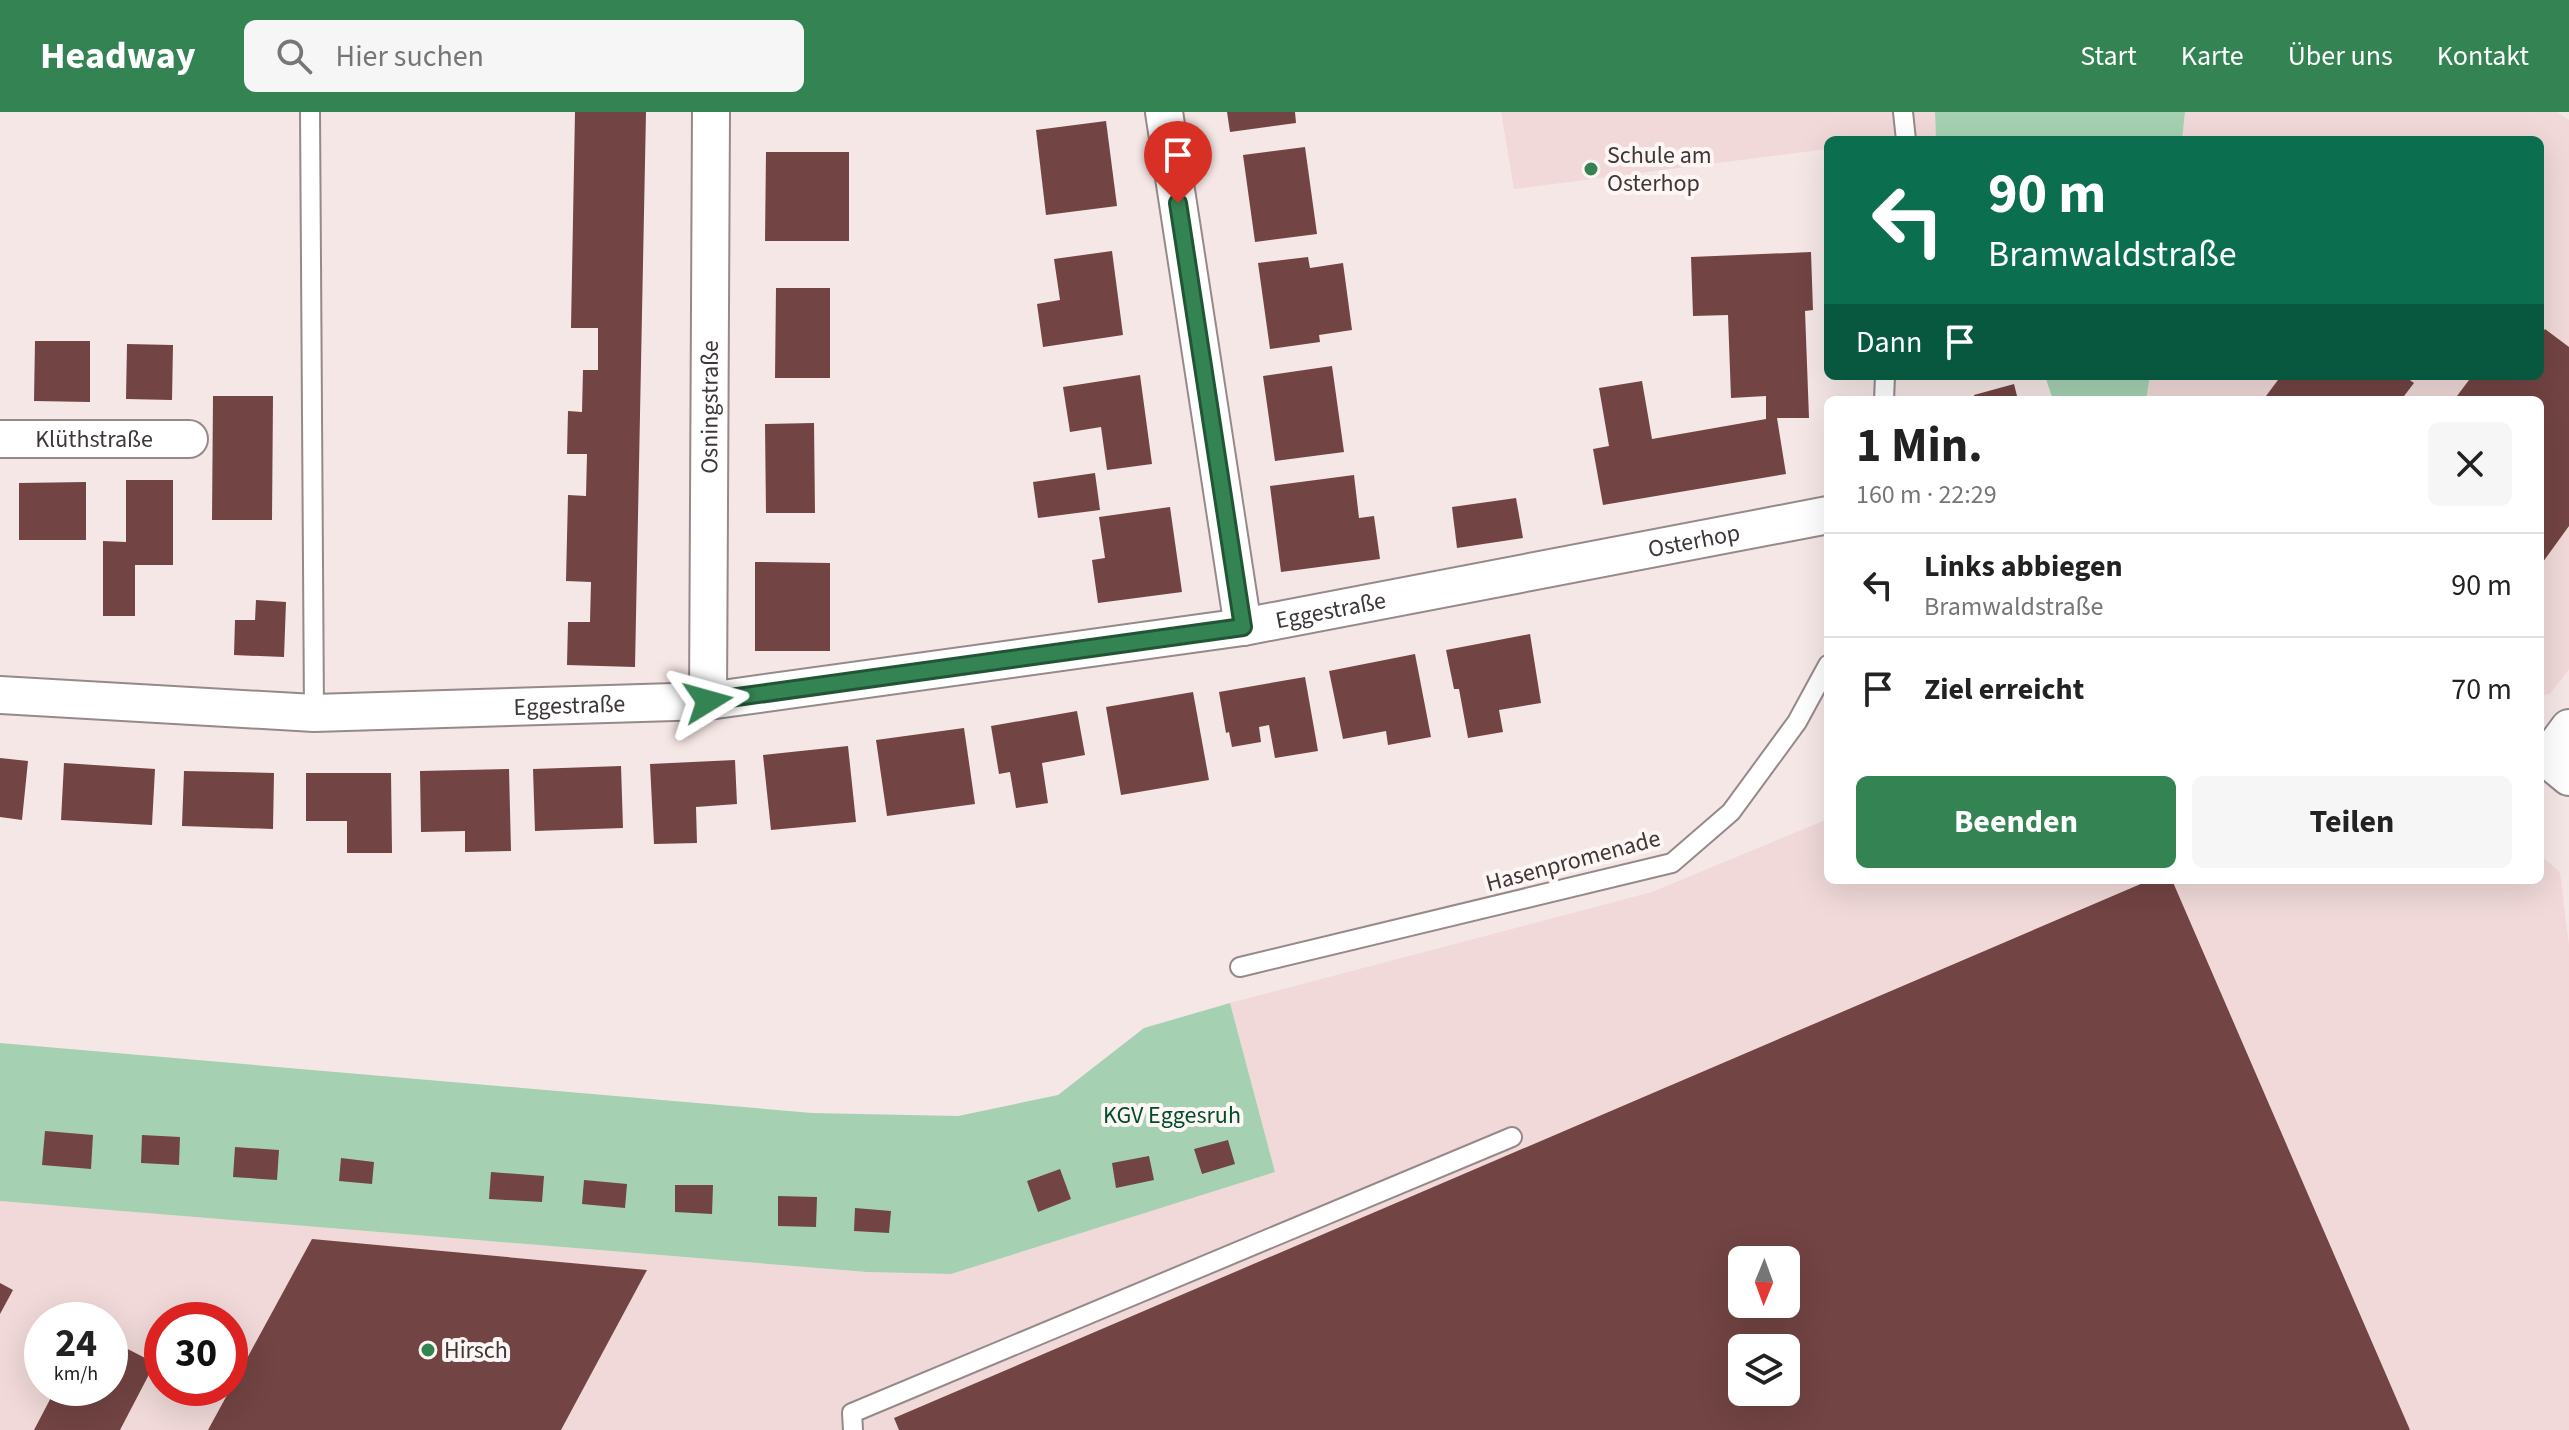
<!DOCTYPE html>
<html lang="de">
<meta charset="utf-8">
<style>
:root{--surface:#fff;--page:#f6f6f6;--text:#222;--muted:#767676;--line:#e0e0e0;--accent:#348353}
body{margin:0;font-family:"Source Sans 3",sans-serif;background:var(--page);color:var(--text);height:100vh;display:flex;flex-direction:column;font-size:30px;white-space:nowrap}
*{box-sizing:border-box;margin:0}
p{font-size:26px;color:var(--muted)}
.icon{flex:none;width:44px;height:44px;fill:none;stroke:currentColor;stroke-width:2;stroke-linecap:round;stroke-linejoin:round}
.map{position:relative;flex:1;overflow:hidden}
.side{position:absolute;left:1824px;top:284px;width:720px;height:488px;display:flex;flex-direction:column;background:var(--surface);border-radius:12px;box-shadow:0 8px 32px #0002}
.side>*{flex:none}
.guide{position:absolute;left:1824px;top:24px;width:720px;height:244px;border-radius:12px;box-shadow:0 8px 32px #0002;background:#0b6e4f;color:#fff;overflow:hidden}
.needle{width:52px;rotate:181deg}
.buttons{position:absolute;left:1728px;top:1134px;display:grid;gap:16px}
.buttons a{display:grid;place-items:center;width:72px;height:72px;border-radius:12px;background:var(--surface);box-shadow:0 8px 32px #0002;font-size:40px}
.speed{position:absolute;left:24px;top:1190px;display:flex;gap:16px;font-size:40px;font-weight:700;text-align:center}
.speed>*{display:grid;place-content:center;width:104px;height:104px;border-radius:50%;background:var(--surface);box-shadow:0 8px 32px #0002;line-height:1}
.speed small{font-size:20px;font-weight:400}
.speed .limit{border:12px solid #d22;background:#fff;color:#111}
.pin{position:absolute;display:grid;place-items:center;width:68px;height:68px;color:#fff;margin:-82px -34px;border-radius:50% 50% 50% 0;rotate:-45deg;box-shadow:0 0 8px #0007}
.pin .icon{rotate:45deg}
.me{position:absolute;width:88px;margin:-44px;rotate:82deg;stroke-linejoin:round;filter:drop-shadow(0 0 6px #0008)}
.turn{display:flex;align-items:center;gap:28px;height:168px;padding:0 32px;font-size:36px}
.turn .icon{width:104px;height:104px;stroke-width:2.5}
.turn b{display:block;font-size:56px;line-height:68px}
.then{display:flex;align-items:center;height:76px;padding:0 32px;background:#0003;gap:16px;font-size:30px}
.round{display:grid;place-items:center;flex:none;width:84px;height:84px;border-radius:12px;background:var(--page)}
.headline{display:flex;align-items:center;justify-content:space-between;height:136px;padding:0 32px}
h1{font-size:48px;font-weight:700;line-height:60px}
.action{display:flex;gap:16px;margin-top:auto;padding:16px 32px}
.action a{flex:1;height:92px;border-radius:12px;background:var(--accent);color:#fff;font-size:32px;font-weight:700;line-height:92px;text-align:center}
.action a+a{background:var(--page);color:var(--text)}
ul{padding:0;list-style:none}
li{display:flex;align-items:center;gap:24px;height:104px;padding:0 32px;border-top:2px solid var(--line)}
li div{flex:1}
li b{display:block;font-size:30px}
li em{font-style:normal}
header{display:flex;align-items:center;gap:48px;box-sizing:border-box;height:112px;padding:0 40px;background:var(--accent);color:#fff}
header strong{font-size:38px}
nav{display:flex;gap:44px;margin-inline-start:auto;font-size:28px}
.search{width:560px;height:72px;background:var(--page);display:flex;align-items:center;gap:20px;box-sizing:border-box;padding:0 28px;border-radius:12px;color:var(--muted);font-size:30px}
.map>svg:first-child{display:block}
.built{fill:#f0d9d8;fill-rule:evenodd}
.green{fill:#a5d1b2}
.building{fill:#724443;fill-rule:evenodd}
.lines{fill:none;stroke-linecap:round;stroke-linejoin:round}
.lane-casing{stroke:#968989;stroke-width:22}
.street-casing{stroke:#968989;stroke-width:40}
.lane{stroke:#fff;stroke-width:18}
.street{stroke:#fff;stroke-width:36}
.route-casing{stroke:#225536;stroke-width:20}
.route{stroke:#348353;stroke-width:14}
.poi-dot{fill:#348353;stroke:#fef5f5;stroke-width:3}
.labels{text-anchor:middle;dominant-baseline:central;stroke-width:8;stroke-linejoin:round;paint-order:stroke}
.poi-label{font-size:24px;fill:#3d3737;stroke:#fef5f5;text-anchor:start}
.street-label{font-size:24px;fill:#3d3737;stroke:#fef5f5}
.park-label{font-size:24px;fill:#004e28;stroke:#fef5f5}
</style>
<header>
<strong>Headway</strong>
<div class="search"><svg class="icon" aria-label="search" viewBox="0 0 24 24"><circle cx="10" cy="10" r="6"/><path d="M15 15l6 6"/></svg>Hier suchen</div>
<nav><a>Start</a><a>Karte</a><a>Über uns</a><a>Kontakt</a></nav>
</header>
<div class="map">
<svg width="2569" height="1318" viewBox="0 0 2569 1318">
<rect width="100%" height="100%" fill="#f5e7e6"/>
<g class="built">
<polygon points="1501,0 1935,0 1936,26 1828,28 1828,37 1514,77"/>
<polygon points="2185,0 2557,0 2569,8 2569,557 2550,582 2540,584 2540,288 2146,288 2150,264 2540,264 2540,28 2182,28"/>
<path d="M1828 707V768H2540V743L2560 760 2569 833V1318H0V1089L867 1160 951 1162 1275 1060 1230 891 1652 780ZM1742 1148H1786V1192H1742ZM42 1208H110V1276H42ZM162 1208H230V1276H162ZM1742 1236H1786V1280H1742Z"/>
</g>
<g class="green">
<polygon points="1935,0 2185,0 2182,28 1936,28"/>
<polygon points="2045,264 2150,264 2146,288 2053,288"/>
<polygon points="1230,891 1275,1060 951,1162 867,1160 0,1089 0,931 812,1001 958,1004 1058,983 1144,916"/>
</g>
<g class="building">
<polygon points="575,0 646,0 635,555 567,553 568,510 590,510 591,470 566,469 568,383 586,384 587,342 567,342 568,299 582,300 583,258 598,258 598,216 571,216"/>
<polygon points="1227,0 1295,0 1296,11 1230,20"/>
<polygon points="1106,9 1117,94 1046,103 1036,18"/>
<polygon points="1305,35 1317,122 1255,130 1243,43"/>
<polygon points="766,40 849,40 849,129 765,129"/>
<polygon points="1112,139 1123,223 1043,235 1037,192 1060,188 1054,147"/>
<polygon points="1811,140 1813,198 1805,199 1809,306 1777,306 1786,362 1603,393 1593,337 1609,334 1599,276 1642,269 1652,327 1766,307 1766,284 1731,286 1728,203 1693,204 1691,145"/>
<polygon points="1308,145 1310,156 1343,151 1352,218 1319,223 1320,230 1270,237 1258,151"/>
<polygon points="776,176 830,176 830,266 775,266"/>
<polygon points="2545,217 2569,235 2569,414 2540,454 2540,288 2454,288 2472,264 2540,264 2540,224"/>
<polygon points="35,229 90,229 90,290 34,289"/>
<polygon points="127,232 173,233 172,288 126,287"/>
<polygon points="1332,254 1344,340 1275,349 1263,264"/>
<polygon points="1140,263 1152,352 1107,358 1101,315 1070,320 1063,275"/>
<polygon points="2281,264 2404,264 2414,271 2401,288 2263,288"/>
<polygon points="2014,272 2018,288 1975,288 1974,283"/>
<polygon points="213,284 273,284 272,408 212,408"/>
<polygon points="814,311 815,401 766,401 765,312"/>
<polygon points="1095,361 1100,398 1038,406 1033,370"/>
<polygon points="1354,363 1359,406 1374,404 1380,447 1281,460 1270,374"/>
<polygon points="126,368 173,368 173,453 135,453 135,504 103,504 103,429 126,430"/>
<polygon points="86,370 86,428 19,428 19,371"/>
<polygon points="1516,386 1523,426 1457,436 1452,395"/>
<polygon points="1170,395 1182,480 1098,491 1092,448 1105,446 1099,405"/>
<polygon points="755,450 830,451 830,539 755,539"/>
<polygon points="256,488 286,490 284,545 234,543 235,508 255,508"/>
<polygon points="1530,522 1541,591 1499,598 1503,620 1468,626 1459,577 1454,577 1446,538"/>
<polygon points="1415,542 1431,625 1388,633 1386,619 1343,627 1329,559"/>
<polygon points="1305,565 1318,639 1275,646 1269,613 1259,615 1261,630 1232,635 1229,620 1226,621 1219,580"/>
<polygon points="1193,580 1209,668 1121,683 1106,595"/>
<polygon points="1077,599 1085,643 1042,651 1048,691 1016,696 1010,660 999,662 991,614"/>
<polygon points="964,616 975,692 887,704 876,628"/>
<polygon points="848,634 856,710 771,718 763,643"/>
<polygon points="0,646 28,649 22,708 0,705"/>
<polygon points="735,648 737,692 696,695 697,731 654,732 650,652"/>
<polygon points="64,651 155,657 152,713 61,708"/>
<polygon points="621,654 623,716 535,719 533,657"/>
<polygon points="509,657 511,739 465,740 465,719 421,720 420,659"/>
<polygon points="184,659 274,661 273,717 182,714"/>
<polygon points="306,661 391,661 392,741 347,741 347,709 306,709"/>
<path d="M2150 768H2172L2410 1318H899L894 1306ZM1742 1148H1786V1192H1742ZM1742 1236H1786V1280H1742Z"/>
<polygon points="45,1019 93,1023 91,1057 42,1053"/>
<polygon points="142,1023 180,1025 179,1053 141,1051"/>
<polygon points="1228,1028 1235,1052 1202,1062 1194,1037"/>
<polygon points="235,1035 279,1038 277,1068 233,1065"/>
<polygon points="1149,1044 1154,1068 1116,1076 1112,1051"/>
<polygon points="341,1046 374,1050 372,1072 339,1069"/>
<polygon points="1060,1057 1071,1087 1038,1100 1027,1069"/>
<polygon points="491,1060 544,1064 542,1090 489,1087"/>
<polygon points="584,1068 627,1072 625,1096 582,1092"/>
<polygon points="675,1073 713,1073 712,1102 675,1100"/>
<polygon points="778,1084 817,1085 816,1115 778,1114"/>
<polygon points="855,1096 891,1099 889,1121 854,1119"/>
<polygon points="312,1127 647,1158 561,1318 208,1318"/>
<polygon points="0,1171 13,1178 0,1202"/>
<polygon points="110,1228 155,1251 120,1318 34,1318 56,1276 110,1276"/>
</g>
<g class="lines">
<defs>
<g id="lane">
<polyline points="310,0 314,601"/>
<polyline points="1903,0 1906,28"/>
<polyline points="1884,288 1885,264"/>
<polyline points="1240,855 1672,751 1731,700 1797,610 1828,553"/>
<polyline points="853,1318 852,1301 1512,1025"/>
</g>
<g id="street">
<polyline points="1164,0 1243,515"/>
<path id="s1" d="M0 327H189"/>
<path id="s2" d="M0 583 314 601 708 589 1243 515 1828 403"/>
<path id="s3" d="M708 589 711 0"/>
<polyline points="2540,641 2569,665"/>
<polyline points="2547,646 2569,616"/>
</g>
</defs>
<use href="#lane" class="lane-casing"/>
<use href="#street" class="street-casing"/>
<use href="#lane" class="lane"/>
<use href="#street" class="street"/>
</g>
<g class="lines">
<defs>
<polyline id="route" points="708,589 1243,515 1178,91"/>
</defs>
<use href="#route" class="route-casing"/>
<use href="#route" class="route"/>
</g>
<g class="poi-dot">
<circle cx="1591" cy="57" r="8"/>
<circle cx="428" cy="1238" r="8"/>
</g>
<g class="labels">
<g class="poi-label">
<text x="1607" y="43">Schule am<tspan x="1607" dy="28">Osterhop</tspan></text>
<text x="444" y="1238">Hirsch</text>
</g>
<g class="street-label">
<text stroke="none"><textPath href="#s3" startOffset="294">Osningstraße</textPath></text>
<text stroke="none"><textPath href="#s1" startOffset="94">Klüthstraße</textPath></text>
<text stroke="none"><textPath href="#s2" startOffset="1708">Osterhop</textPath></text>
<text stroke="none"><textPath href="#s2" startOffset="1338">Eggestraße</textPath></text>
<text stroke="none"><textPath href="#s2" startOffset="570">Eggestraße</textPath></text>
<text transform="translate(1573 749) rotate(-15)">Hasenpromenade</text>
</g>
<g class="park-label">
<text x="1172" y="1003">KGV Eggesruh</text>
</g>
</g>
</svg>
<div class="buttons">
<a><svg class="needle" viewBox="-14 -14 28 28"><path d="M0-13l5 13h-10z" fill="#e53935"/><path d="M0 13l5-13h-10z" fill="#767676"/></svg></a>
<a><svg class="icon" aria-label="layers" viewBox="0 0 24 24"><path d="M12 4l9 5-9 5-9-5zM3 14l9 5 9-5"/></svg></a>
</div>
<div class="speed"><div>24<small>km/h</small></div><div class="limit">30</div></div>
<div class="pin" style="left:1178px;top:91px;background:#d93025"><svg class="icon" aria-label="arrive" viewBox="0 0 24 24"><path d="M6 21V4h12l-3 4 3 4H6"/></svg></div>
<svg class="me" style="left:708px;top:589px" viewBox="-20 -20 40 40"><path d="M0-17L14 15 0 8-14 15z" fill="#348353" stroke="#fff" stroke-width="4"/></svg>
<div class="guide">
<div class="turn"><svg class="icon" aria-label="left" viewBox="0 0 24 24"><path d="M17 20v-9H6M10 6l-5 5 5 5"/></svg><div><b>90 m</b>Bramwaldstraße</div></div>
<div class="then">Dann<svg class="icon" aria-label="arrive" viewBox="0 0 24 24"><path d="M6 21V4h12l-3 4 3 4H6"/></svg></div>
</div>
<section class="side">
<div class="headline"><div><h1>1 Min.</h1><p>160 m · 22:29</p></div><a class="round"><svg class="icon" aria-label="close" viewBox="0 0 24 24"><path d="M6 6l12 12M18 6L6 18"/></svg></a></div>
<ul>
<li><svg class="icon" aria-label="left" viewBox="0 0 24 24"><path d="M17 20v-9H6M10 6l-5 5 5 5"/></svg><div><b>Links abbiegen</b><p>Bramwaldstraße</p></div><em>90 m</em></li>
<li><svg class="icon" aria-label="arrive" viewBox="0 0 24 24"><path d="M6 21V4h12l-3 4 3 4H6"/></svg><div><b>Ziel erreicht</b></div><em>70 m</em></li>
</ul>
<div class="action"><a>Beenden</a><a>Teilen</a></div>
</section>
</div>
